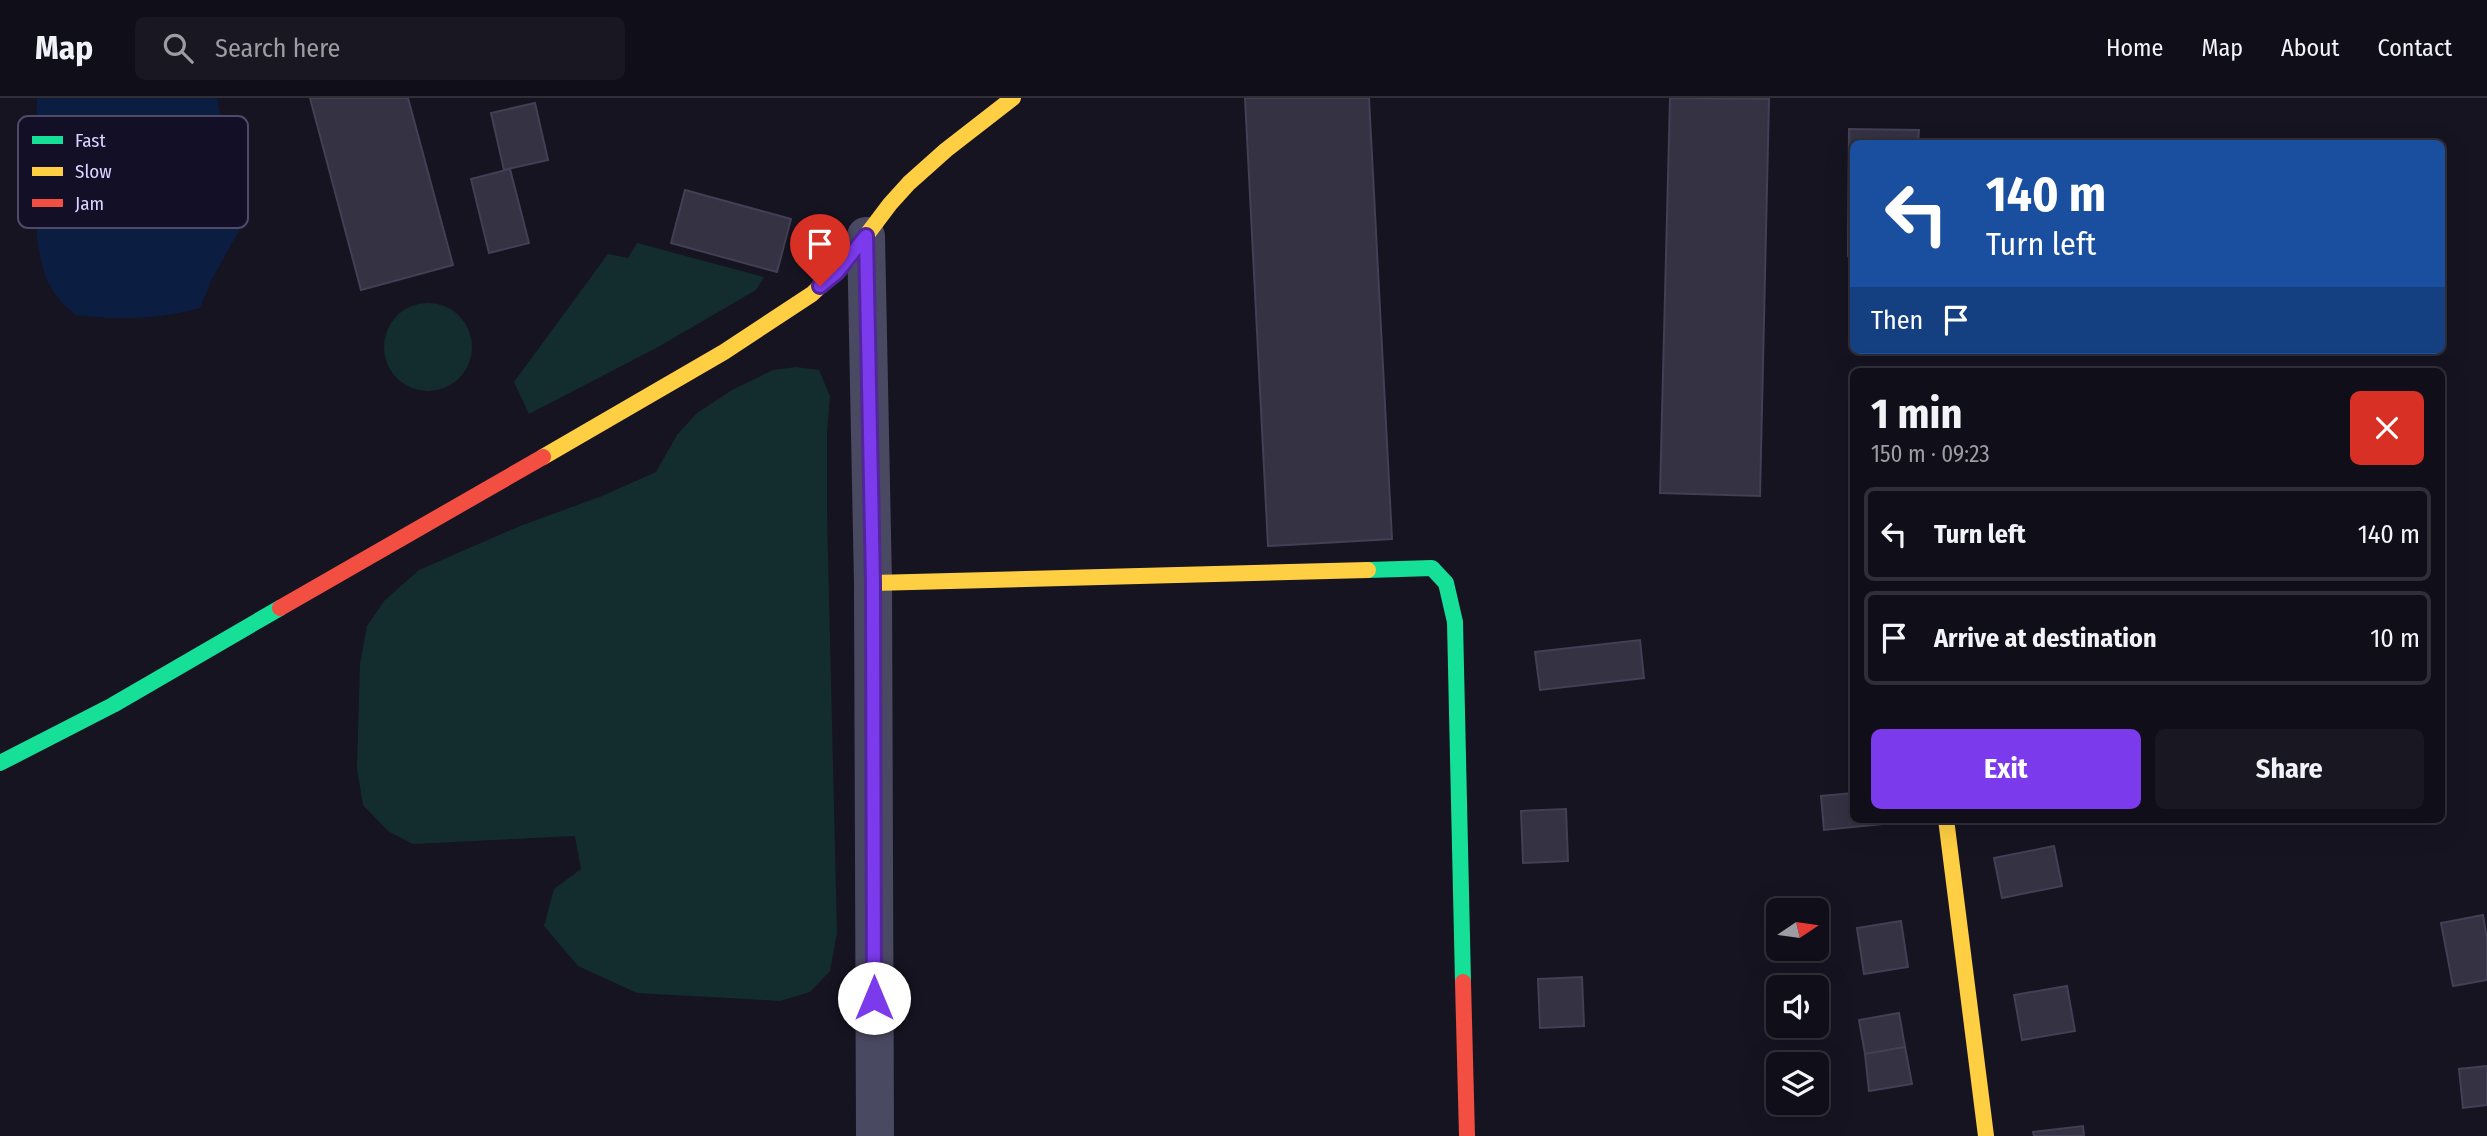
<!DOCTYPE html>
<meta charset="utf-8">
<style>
:root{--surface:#100f19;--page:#191822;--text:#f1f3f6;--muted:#9c9ca2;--line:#302f38;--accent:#7c3aed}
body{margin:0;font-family:"Fira Sans Condensed",sans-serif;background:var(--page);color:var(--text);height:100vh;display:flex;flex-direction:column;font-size:26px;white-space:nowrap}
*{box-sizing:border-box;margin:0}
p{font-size:23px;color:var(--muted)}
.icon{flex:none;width:38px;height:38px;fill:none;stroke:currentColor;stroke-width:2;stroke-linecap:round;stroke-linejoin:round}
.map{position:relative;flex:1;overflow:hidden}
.sheet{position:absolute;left:1850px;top:270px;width:595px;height:455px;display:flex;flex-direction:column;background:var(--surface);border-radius:10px;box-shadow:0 7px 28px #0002,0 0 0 2px var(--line)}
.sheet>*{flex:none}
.guide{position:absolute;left:1850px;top:42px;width:595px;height:214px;border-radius:10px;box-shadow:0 7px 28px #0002,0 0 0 2px var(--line);background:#1a4fa0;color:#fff;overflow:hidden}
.needle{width:46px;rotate:77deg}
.tools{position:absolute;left:1766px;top:800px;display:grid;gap:14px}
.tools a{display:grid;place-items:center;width:63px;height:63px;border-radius:10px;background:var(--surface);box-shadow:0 7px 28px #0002,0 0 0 2px var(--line);font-size:35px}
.pin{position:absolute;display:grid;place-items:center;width:60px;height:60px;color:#fff;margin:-72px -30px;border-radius:50% 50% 50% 0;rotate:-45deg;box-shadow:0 0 7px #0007}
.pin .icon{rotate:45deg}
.me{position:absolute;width:77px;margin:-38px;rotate:0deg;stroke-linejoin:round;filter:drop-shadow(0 0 5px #0008)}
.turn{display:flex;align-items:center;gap:24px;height:147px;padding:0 21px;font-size:32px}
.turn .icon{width:91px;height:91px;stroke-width:2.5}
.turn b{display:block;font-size:49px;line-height:60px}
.then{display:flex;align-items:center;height:66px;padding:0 21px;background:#0003;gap:14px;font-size:26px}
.round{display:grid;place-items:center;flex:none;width:74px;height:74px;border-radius:10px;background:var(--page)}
.head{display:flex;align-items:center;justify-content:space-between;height:119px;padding:0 21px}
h1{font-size:42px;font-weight:700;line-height:52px}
.cta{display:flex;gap:14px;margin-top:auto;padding:14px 21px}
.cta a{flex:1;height:80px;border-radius:10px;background:var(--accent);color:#fff;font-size:28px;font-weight:700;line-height:80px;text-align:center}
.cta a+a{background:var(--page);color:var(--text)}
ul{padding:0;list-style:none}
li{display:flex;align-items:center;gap:21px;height:94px;margin:0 14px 10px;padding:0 7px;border:4px solid var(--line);border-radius:10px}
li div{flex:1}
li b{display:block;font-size:26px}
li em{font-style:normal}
header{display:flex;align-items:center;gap:42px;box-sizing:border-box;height:98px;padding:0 35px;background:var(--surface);border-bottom:2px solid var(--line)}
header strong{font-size:33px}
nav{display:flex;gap:38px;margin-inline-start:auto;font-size:24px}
.search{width:490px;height:63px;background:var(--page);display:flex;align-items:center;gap:18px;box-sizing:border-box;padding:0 24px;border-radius:10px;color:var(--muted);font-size:26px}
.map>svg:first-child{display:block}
.green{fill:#132c2d}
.water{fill:#0b1e41}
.building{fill:#343243;stroke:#433f54;stroke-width:2}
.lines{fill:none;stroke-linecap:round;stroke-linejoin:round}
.street{stroke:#4a4962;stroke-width:38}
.fast{stroke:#16e098;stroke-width:16}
.slow{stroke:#ffcf43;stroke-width:16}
.jam{stroke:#f24e42;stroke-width:16}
.route-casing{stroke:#51269a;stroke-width:18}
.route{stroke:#7c3aed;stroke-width:12}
.key{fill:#130f26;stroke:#4e4a67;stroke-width:2}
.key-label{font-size:19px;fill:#d9d4ff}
</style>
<header>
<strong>Map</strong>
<div class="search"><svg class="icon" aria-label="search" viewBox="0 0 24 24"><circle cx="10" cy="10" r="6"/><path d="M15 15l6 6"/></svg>Search here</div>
<nav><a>Home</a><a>Map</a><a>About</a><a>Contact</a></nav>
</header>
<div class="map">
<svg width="2487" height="1038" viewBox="0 0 2487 1038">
<rect width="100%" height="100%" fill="#161421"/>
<g class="green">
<polygon points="637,145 764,179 756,192 658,249 529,316 514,284 608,156 628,160"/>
<circle cx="428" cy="249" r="44"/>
<polygon points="796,269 819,272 830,298 827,335 827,415 837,835 830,873 810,894 780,903 637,895 578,868 544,828 554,791 581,771 575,738 413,746 388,733 363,707 357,670 360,566 367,528 384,503 419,472 520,428 602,398 656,374 677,337 697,315 732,292 773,272"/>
</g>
<path class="water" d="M37 0H217L240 131 212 181 200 210C155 222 121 222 75 217 68 210 58 202 53 193 26 152 37 50 37 0Z"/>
<g class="building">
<polygon points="310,0 408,0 453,167 361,192"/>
<polygon points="1245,0 1369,0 1392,441 1268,448"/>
<polygon points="1670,0 1769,1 1760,398 1660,395"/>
<polygon points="535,5 548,62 504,72 491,15"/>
<polygon points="1849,31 1919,32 1918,46 1853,46 1853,159 1848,158"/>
<polygon points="510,71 529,145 489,155 471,81"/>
<polygon points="685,92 791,121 777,174 671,145"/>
<polygon points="1640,542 1644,580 1540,592 1535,554"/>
<polygon points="1853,695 1853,721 1892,721 1892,725 1824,732 1821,698"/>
<polygon points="1566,711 1568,763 1523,765 1521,713"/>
<polygon points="2054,748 2062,788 2002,800 1994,760"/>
<polygon points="2483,817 2487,841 2487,882 2453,888 2441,825"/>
<polygon points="1901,823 1908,869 1864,876 1857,830"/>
<polygon points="1582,879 1584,928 1540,930 1538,881"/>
<polygon points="2067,888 2075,933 2022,942 2014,897"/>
<polygon points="1899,915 1905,949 1865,956 1859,922"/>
<polygon points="1905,949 1912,986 1869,993 1865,956"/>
<polygon points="2487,968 2487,1007 2463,1010 2459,971"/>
<polygon points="2083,1028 2084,1038 2034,1038 2033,1034"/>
</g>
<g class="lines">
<polyline class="street" points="866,138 873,485 875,1038"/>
<g class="fast">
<polyline points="1368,472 1432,470 1446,485 1455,524 1463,884"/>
<polyline points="0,665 113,607 280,510"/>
</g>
<g class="slow">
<polyline points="543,359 724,254 812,196 847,163 890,106 909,85 946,52 1013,0"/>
<polyline points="873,485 1368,472"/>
<polyline points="1946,721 1986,1038"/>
</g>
<g class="jam">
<polyline points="280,510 543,359"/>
<polyline points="1463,884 1467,1038"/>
</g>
</g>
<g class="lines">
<defs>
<polyline id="route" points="820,188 837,174 866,138 873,485 874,900"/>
</defs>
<use href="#route" class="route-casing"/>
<use href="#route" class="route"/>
</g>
<rect x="18" y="18" width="230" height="112" rx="10" class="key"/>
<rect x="32" y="38" width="31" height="8" fill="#16e098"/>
<rect x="32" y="69" width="31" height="9" fill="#ffcf43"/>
<rect x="32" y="101" width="31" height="8" fill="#f24e42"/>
<g class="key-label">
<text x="75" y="49">Fast</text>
<text x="75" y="80">Slow</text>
<text x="75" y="112">Jam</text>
</g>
</svg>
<div class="tools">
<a><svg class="needle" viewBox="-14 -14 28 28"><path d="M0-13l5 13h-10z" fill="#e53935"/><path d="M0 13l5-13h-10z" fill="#9c9ca2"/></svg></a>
<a><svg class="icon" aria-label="sound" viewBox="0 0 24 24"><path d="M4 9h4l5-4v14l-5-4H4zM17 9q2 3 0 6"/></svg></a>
<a><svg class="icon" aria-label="layers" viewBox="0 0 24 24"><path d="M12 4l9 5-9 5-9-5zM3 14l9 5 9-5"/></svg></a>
</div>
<div class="pin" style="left:820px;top:188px;background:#d93025"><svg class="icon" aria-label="arrive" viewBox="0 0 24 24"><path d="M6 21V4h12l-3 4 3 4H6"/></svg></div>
<svg class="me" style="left:874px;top:900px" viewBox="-20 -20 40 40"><circle r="19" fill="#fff"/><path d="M0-13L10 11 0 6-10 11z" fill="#7c3aed"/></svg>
<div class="guide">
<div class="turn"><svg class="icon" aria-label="left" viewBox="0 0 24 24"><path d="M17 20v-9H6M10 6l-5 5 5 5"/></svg><div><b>140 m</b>Turn left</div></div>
<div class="then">Then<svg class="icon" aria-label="arrive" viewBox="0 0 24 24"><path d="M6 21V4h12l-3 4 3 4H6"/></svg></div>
</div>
<section class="sheet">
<div class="head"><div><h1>1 min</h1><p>150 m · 09:23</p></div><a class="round" style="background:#d93025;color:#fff"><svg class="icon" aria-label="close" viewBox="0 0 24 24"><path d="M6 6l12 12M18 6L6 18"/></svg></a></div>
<ul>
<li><svg class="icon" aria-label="left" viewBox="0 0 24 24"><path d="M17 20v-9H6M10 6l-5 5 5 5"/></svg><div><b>Turn left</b></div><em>140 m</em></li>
<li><svg class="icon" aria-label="arrive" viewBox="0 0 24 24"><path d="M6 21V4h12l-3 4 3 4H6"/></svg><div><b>Arrive at destination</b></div><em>10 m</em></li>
</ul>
<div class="cta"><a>Exit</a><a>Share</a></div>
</section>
</div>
